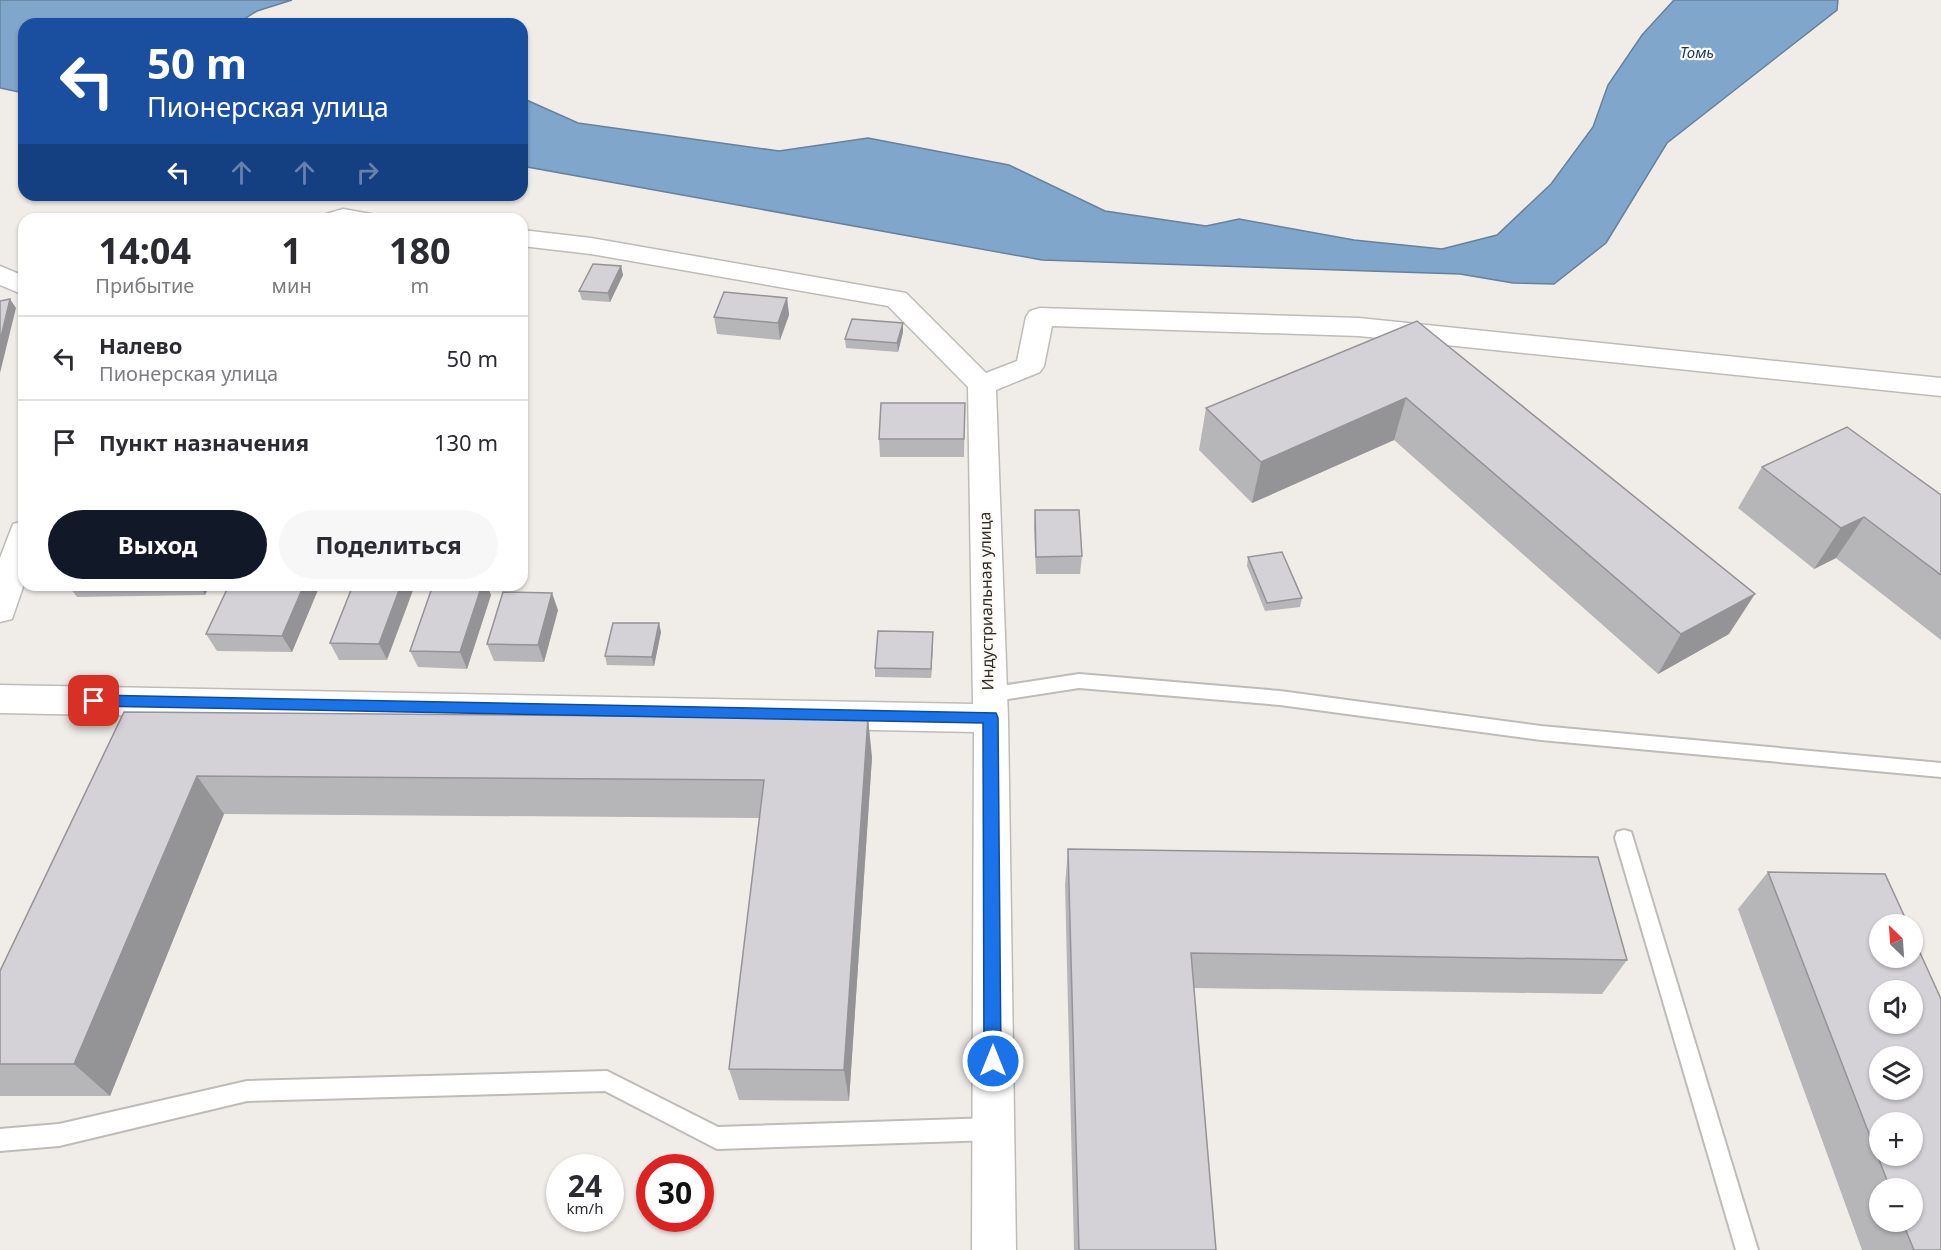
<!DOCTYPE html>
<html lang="ru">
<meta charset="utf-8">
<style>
:root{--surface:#fff;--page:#f7f7f7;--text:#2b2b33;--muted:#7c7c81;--line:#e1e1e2;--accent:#111827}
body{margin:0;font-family:"Noto Sans",sans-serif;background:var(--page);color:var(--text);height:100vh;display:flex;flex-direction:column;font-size:22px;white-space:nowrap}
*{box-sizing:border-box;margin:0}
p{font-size:20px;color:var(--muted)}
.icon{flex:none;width:33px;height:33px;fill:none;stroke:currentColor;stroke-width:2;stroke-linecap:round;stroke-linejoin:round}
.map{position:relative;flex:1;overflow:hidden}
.details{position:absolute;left:18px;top:213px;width:510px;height:378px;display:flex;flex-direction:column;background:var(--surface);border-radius:18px;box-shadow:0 2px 4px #0004}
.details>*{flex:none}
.hud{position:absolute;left:18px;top:18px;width:510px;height:183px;border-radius:18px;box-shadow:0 2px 4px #0004;background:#1a4fa0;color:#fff;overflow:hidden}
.needle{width:39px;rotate:335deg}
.controls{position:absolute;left:1869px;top:914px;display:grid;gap:12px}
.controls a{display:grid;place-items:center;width:54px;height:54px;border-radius:50%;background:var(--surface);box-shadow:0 2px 4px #0004;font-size:30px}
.speed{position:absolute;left:546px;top:1154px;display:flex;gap:12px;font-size:30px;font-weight:700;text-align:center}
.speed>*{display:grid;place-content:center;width:78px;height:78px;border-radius:50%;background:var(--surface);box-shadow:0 2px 4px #0004;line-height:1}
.speed small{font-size:15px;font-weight:400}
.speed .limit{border:9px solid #d22;background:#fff;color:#111}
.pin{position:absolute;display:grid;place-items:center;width:51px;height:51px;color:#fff;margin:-26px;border-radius:12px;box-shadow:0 3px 9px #0006}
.me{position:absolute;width:66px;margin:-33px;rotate:0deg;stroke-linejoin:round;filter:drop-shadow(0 0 4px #0008)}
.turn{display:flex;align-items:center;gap:21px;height:126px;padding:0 30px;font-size:27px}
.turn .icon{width:78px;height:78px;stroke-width:2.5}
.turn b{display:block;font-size:42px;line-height:51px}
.lanes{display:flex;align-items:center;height:57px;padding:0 30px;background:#0003;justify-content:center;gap:30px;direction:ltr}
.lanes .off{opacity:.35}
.eta{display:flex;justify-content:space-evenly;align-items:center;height:102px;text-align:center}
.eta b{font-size:36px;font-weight:700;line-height:42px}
.primary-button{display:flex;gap:12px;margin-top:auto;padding:12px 30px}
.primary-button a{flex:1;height:69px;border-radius:36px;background:var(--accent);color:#fff;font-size:24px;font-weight:700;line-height:69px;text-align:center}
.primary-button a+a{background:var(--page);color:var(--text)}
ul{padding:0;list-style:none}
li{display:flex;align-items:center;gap:18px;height:84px;padding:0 30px;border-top:2px solid var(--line)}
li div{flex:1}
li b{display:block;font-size:22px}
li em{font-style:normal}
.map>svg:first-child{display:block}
.water{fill:#80a6cb;stroke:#67819b;stroke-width:1.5}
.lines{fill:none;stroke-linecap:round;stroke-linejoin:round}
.service-casing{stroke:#bebcb8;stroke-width:4}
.minor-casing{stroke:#bebcb8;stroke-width:3}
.secondary-casing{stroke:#bebcb8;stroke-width:3}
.service{fill:#fff;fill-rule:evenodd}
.minor{fill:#fff;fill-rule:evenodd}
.secondary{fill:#fff;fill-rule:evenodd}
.wall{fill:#b6b5b8;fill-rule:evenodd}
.shaded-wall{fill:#949396}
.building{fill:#d4d2d6;stroke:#949396;stroke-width:1.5;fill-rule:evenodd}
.route{fill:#1a73e8;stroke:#114b97;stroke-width:1.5}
.labels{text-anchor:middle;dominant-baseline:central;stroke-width:4.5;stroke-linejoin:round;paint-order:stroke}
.far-water-label{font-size:15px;font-style:italic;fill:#0e385d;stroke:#fdfaf6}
.street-label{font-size:16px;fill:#2d2c2a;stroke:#fdfaf6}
</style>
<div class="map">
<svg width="1941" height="1250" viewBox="0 0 1941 1250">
<rect width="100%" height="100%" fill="#f0ede9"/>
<g class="water">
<polygon points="0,0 292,0 257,11 236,24 24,24 24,93 0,88"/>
<polygon points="1674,0 1838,0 1837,10 1667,143 1606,243 1554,284 1513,283 1460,274 1042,260 522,166 522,98 578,123 779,151 868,138 1009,165 1105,211 1206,226 1239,219 1354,240 1442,249 1497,235 1551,184 1593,127 1608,85 1642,35"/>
</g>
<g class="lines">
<defs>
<g id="service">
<polygon points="1079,674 1280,691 1541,726 1941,763 1941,777 1541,740 1280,705 1079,688 988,702 982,700 979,695 982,690 988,688"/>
<polygon points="1624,830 1631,832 1633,838 1758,1250 1736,1250 1615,838 1617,832"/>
<polygon points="607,1071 718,1127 993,1118 1001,1122 1004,1129 1001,1136 993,1140 717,1149 605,1091 247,1101 59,1146 0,1151 0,1129 59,1124 247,1081"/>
</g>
<g id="minor">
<polygon points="343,209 371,214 375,219 322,219 326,214"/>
<polygon points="522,230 591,238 906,293 986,373 1017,361 1026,317 1030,311 1040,308 1359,318 1941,378 1941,396 1359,336 1052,326 1044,366 1040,372 996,390 1008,718 1016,1250 972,1250 974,732 0,713 0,685 973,704 968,387 888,306 591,254 522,246"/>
</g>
<g id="secondary">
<polygon points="0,266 24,276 24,295 0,285"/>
<polygon points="24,521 24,584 12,619 0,622 0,558 13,524"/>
</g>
</defs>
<use href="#service" class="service-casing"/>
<use href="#minor" class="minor-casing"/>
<use href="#secondary" class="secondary-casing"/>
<use href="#service" class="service"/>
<use href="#minor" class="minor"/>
<use href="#secondary" class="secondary"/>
</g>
<g class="wall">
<polygon points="621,266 623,275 610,302 582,300 579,291"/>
<polygon points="787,298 789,315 780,340 717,334 714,317"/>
<polygon points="1417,321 1729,634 1658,674 1394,440 1252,503 1199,450 1206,408"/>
<polygon points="903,323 903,332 898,352 846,348 845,339"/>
<polygon points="965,403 964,457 880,457 879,439"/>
<polygon points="1762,467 1941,495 1941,640 1836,558 1814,569 1738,508"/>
<polygon points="1035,510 1082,556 1080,574 1036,574 1034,527"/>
<polygon points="1248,557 1302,598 1300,607 1265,611 1247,566"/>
<polygon points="68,585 210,585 205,595 77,597"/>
<polygon points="229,585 320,585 292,652 217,651 206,634"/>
<polygon points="353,585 387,660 339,660 330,643"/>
<polygon points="491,595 467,669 418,667 410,651"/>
<polygon points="558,610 544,662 494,661 487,644"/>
<polygon points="661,632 654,666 607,665 605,656"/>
<polygon points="933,641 931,678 875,677 875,668"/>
<polygon points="124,712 872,757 849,1101 739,1100 729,1069 760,818 224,814 110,1096 0,1096 0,1064"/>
<polygon points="1068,849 1627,960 1602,994 1194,988 1216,1250 1074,1250 1065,885"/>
<path d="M1768 872 1941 1250H1862L1738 909ZM1880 1188H1912V1221H1880Z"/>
</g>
<g class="shaded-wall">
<polygon points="621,266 623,275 610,302 608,293"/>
<polygon points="787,298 789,315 780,340 778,323"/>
<polygon points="10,299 16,308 0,373 0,341"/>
<polygon points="525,319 528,328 522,338 522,325"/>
<polygon points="903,323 903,332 898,352 897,343"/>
<polygon points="1406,398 1394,440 1252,503 1261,462"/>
<polygon points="1864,517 1836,558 1814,569 1841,528"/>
<polygon points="199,585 210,585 205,595"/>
<polygon points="304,585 320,585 292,652 282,636"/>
<polygon points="401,585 415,585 387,660 379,644"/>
<polygon points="482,585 487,585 491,595 467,669 460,652"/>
<polygon points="552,593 558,610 544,662 538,645"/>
<polygon points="1755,594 1729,634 1658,674 1681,634"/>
<polygon points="659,623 661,632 654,666 652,657"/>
<polygon points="933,632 933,641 931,678 931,669"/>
<polygon points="868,718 872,757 849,1101 844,1070"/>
<polygon points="197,776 224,814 110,1096 74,1064"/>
</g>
<g class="building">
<polygon points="593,264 621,266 608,293 579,291"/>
<polygon points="724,292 787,298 778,323 714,317"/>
<polygon points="10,299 0,341 0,301"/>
<polygon points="852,319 903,323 897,343 845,339"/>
<polygon points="1417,321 1755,594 1681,634 1406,398 1261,462 1206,408"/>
<polygon points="881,403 965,403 964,439 879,439"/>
<polygon points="1847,427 1941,495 1941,575 1864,517 1841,528 1762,467"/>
<polygon points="1035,510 1079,510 1082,556 1036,557"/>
<polygon points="1282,552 1302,598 1267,603 1248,557"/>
<polygon points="229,585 304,585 282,636 206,634"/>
<polygon points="353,585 401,585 379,644 330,643"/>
<polygon points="433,585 482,585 460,652 410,651"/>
<polygon points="503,592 552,593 538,645 487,644"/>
<polygon points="613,623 659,623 652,657 605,656"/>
<polygon points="878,631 933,632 931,669 875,668"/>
<polygon points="124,712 868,718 844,1070 729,1069 764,780 197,776 74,1064 0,1064 0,971"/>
<polygon points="1068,849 1598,857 1627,960 1191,953 1216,1250 1079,1250"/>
<path d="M1768 872 1885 874 1908 924H1880V957H1912V935L1941 999V1250H1914L1902 1221H1912V1188H1890ZM1880 990H1912V1023H1880ZM1880 1056H1912V1089H1880ZM1880 1122H1912V1155H1880Z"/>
</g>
<polygon class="route" points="94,695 996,713 998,718 1001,1061 999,1067 993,1069 987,1067 984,1061 983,723 94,706 89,705 87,701 89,697"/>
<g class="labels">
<g class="far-water-label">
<text x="1697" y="52">Томь</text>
</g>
<g class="street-label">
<text transform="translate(986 601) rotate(-91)">Индустриальная улица</text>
</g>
</g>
</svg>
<div class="controls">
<a><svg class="needle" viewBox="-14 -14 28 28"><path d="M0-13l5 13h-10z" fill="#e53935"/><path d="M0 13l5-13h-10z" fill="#7c7c81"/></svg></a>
<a><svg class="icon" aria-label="sound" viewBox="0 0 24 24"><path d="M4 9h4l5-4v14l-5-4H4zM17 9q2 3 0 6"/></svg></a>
<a><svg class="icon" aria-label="layers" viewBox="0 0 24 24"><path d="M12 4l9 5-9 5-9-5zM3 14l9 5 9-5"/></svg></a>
<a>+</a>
<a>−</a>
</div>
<div class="speed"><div>24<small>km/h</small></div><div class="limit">30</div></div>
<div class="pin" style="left:94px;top:701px;background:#d93025"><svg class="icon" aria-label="arrive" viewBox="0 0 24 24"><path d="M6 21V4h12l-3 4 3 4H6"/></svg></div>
<svg class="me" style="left:993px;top:1061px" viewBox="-20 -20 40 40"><circle r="17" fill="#1a73e8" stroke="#fff" stroke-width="3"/><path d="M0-11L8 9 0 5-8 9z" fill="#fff"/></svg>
<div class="hud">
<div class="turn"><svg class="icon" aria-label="left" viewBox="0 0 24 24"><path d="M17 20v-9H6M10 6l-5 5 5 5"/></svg><div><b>50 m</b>Пионерская улица</div></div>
<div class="lanes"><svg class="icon" aria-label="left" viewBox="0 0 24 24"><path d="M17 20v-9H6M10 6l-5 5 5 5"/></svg><svg class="icon off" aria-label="ahead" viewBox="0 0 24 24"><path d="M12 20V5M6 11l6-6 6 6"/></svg><svg class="icon off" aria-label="ahead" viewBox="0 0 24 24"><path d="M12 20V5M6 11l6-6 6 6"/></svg><svg class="icon off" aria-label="right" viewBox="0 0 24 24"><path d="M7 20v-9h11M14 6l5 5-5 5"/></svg></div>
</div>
<section class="details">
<div class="eta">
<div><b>14:04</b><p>Прибытие</p></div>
<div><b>1</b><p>мин</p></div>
<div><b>180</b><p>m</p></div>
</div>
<ul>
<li><svg class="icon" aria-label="left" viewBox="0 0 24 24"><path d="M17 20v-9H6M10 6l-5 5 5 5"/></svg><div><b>Налево</b><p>Пионерская улица</p></div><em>50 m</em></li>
<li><svg class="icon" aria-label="arrive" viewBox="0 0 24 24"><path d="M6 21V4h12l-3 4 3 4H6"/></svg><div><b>Пункт назначения</b></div><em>130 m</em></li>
</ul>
<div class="primary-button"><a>Выход</a><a>Поделиться</a></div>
</section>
</div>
